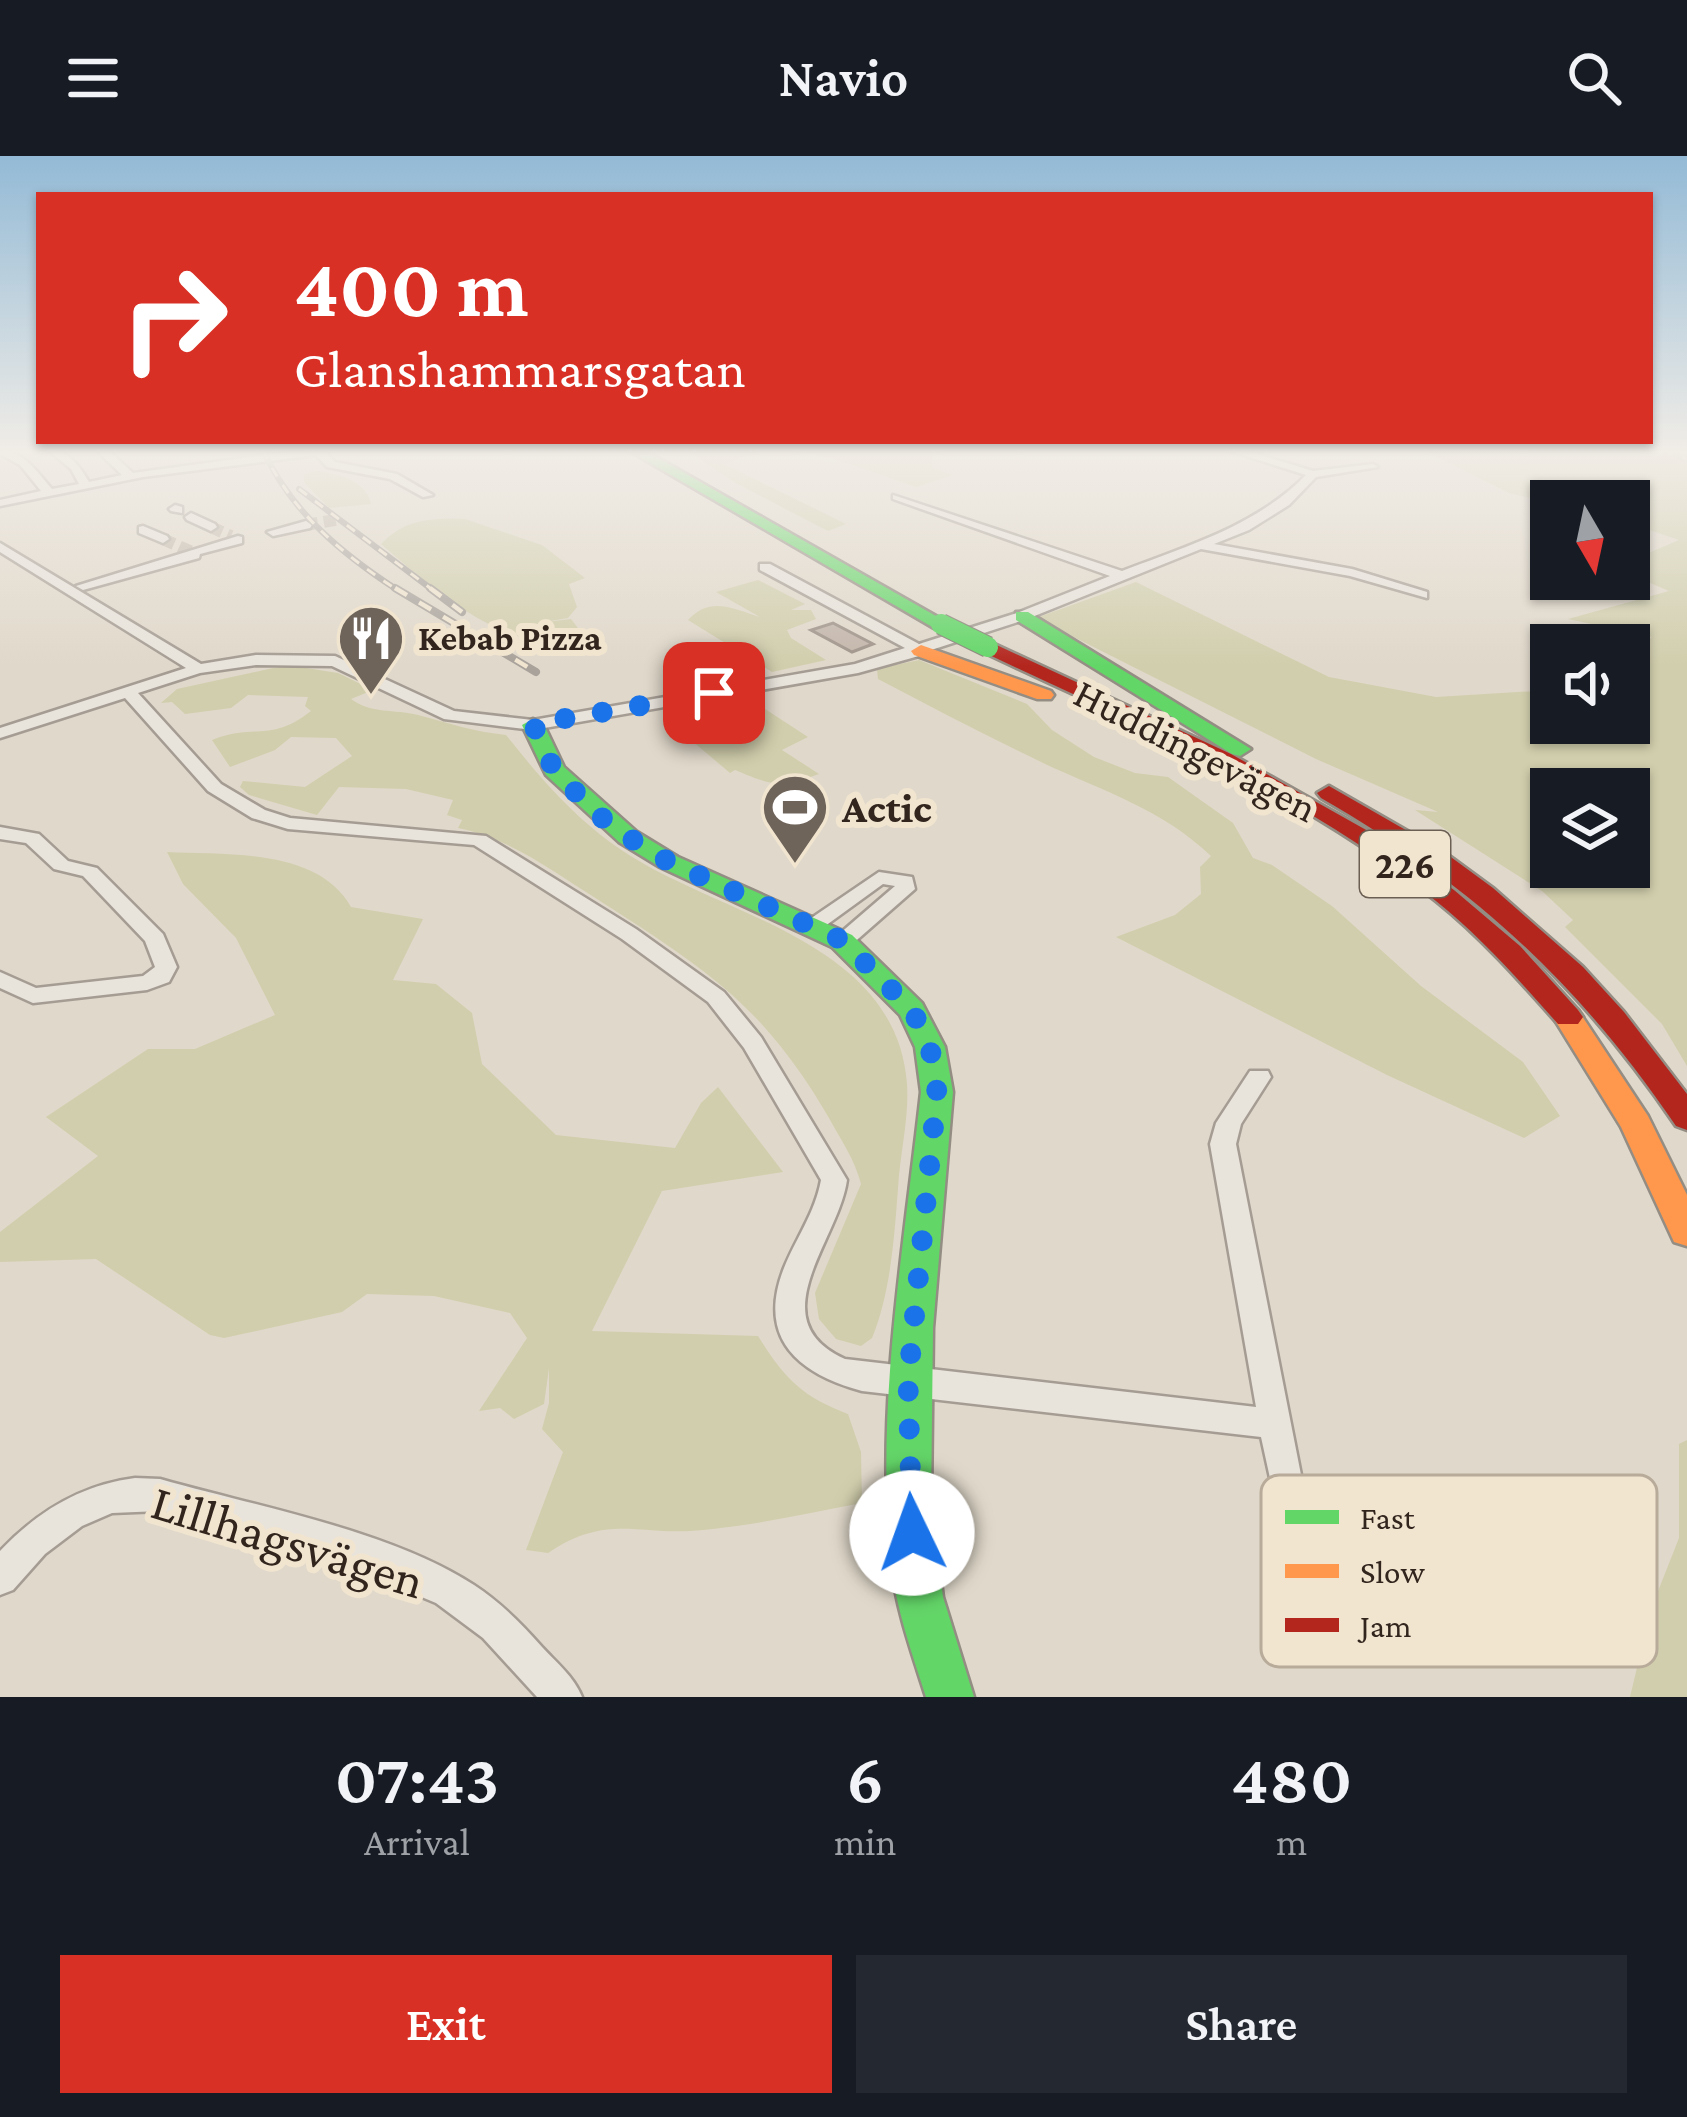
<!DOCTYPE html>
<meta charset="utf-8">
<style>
:root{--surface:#171b24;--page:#242831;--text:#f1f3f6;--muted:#9ea1a6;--accent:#d93025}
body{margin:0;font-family:"Crimson Pro",serif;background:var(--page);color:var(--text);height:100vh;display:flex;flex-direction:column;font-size:45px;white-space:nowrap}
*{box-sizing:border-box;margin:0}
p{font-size:39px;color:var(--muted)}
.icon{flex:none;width:66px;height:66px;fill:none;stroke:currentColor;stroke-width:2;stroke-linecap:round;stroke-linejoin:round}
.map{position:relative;height:1541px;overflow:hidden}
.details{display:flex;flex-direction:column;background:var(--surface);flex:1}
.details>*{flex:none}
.banner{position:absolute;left:36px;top:36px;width:1617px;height:252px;border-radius:0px;box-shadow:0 3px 9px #0004;background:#d93025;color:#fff;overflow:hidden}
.needle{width:78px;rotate:171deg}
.buttons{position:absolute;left:1530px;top:324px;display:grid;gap:24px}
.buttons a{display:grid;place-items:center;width:120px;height:120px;border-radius:0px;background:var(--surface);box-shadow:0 3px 9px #0004;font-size:60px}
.pin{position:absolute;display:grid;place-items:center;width:102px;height:102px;color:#fff;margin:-51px;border-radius:24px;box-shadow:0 6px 18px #0006}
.me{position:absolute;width:132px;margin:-66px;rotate:357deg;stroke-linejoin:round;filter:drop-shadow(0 0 9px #0008)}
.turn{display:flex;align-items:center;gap:42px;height:252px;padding:0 60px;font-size:54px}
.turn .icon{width:156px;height:156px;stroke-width:2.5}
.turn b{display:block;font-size:84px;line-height:102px}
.eta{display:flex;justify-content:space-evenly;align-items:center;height:204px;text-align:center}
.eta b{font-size:72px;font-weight:600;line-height:84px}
.cta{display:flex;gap:24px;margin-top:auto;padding:24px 60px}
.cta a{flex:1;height:138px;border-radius:0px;background:var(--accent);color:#fff;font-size:48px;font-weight:600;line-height:138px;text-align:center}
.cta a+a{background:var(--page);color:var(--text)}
header{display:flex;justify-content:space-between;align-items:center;height:156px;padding:0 60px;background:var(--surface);font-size:54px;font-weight:600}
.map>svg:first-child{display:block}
.green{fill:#d1cead;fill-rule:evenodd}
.building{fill:#c3b6ab;stroke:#a0948a;stroke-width:3}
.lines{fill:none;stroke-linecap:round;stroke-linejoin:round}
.street-tunnel{stroke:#bdb4a7;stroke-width:12;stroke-dasharray:12 6;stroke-linecap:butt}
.street-casing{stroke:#a59d94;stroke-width:5}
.fast-casing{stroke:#948d84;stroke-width:5}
.slow-casing{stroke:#948d84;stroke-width:5}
.jam-casing{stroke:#948d84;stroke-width:5}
.street{fill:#e8e3db;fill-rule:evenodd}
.fast{fill:#63d668;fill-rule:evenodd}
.slow{fill:#ff974d;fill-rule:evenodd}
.jam{fill:#b3261e;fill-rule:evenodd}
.rail-far1-casing{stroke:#a8a29b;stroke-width:6}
.rail-casing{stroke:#a8a29b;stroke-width:8}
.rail-far1{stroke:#f1e5d0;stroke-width:3;stroke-dasharray:10;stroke-linecap:butt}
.rail{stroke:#f1e5d0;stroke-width:4.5;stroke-dasharray:14;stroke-linecap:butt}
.fast-bridge-casing{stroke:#8a837a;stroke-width:22;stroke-linecap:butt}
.fast-bridge{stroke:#63d668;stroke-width:20}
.route{stroke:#1a73e8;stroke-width:21;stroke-dasharray:0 37.8}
.labels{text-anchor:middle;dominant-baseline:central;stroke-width:12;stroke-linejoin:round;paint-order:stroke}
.far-poi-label{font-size:36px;font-weight:bold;fill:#32251d;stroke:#f1e5d0;text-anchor:start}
.shield{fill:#f1e5d0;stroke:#6b5f53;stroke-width:3}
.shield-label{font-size:39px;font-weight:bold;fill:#32251d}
.street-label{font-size:42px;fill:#32251d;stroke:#f1e5d0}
.poi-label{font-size:42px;font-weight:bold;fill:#32251d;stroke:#f1e5d0;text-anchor:start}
.near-street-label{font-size:51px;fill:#32251d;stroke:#f1e5d0}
.key{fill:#f1e5d0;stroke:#b8ab9a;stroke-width:3}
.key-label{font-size:33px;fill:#32251d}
</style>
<header><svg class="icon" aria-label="menu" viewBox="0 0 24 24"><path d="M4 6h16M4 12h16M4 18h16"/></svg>Navio<svg class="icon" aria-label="search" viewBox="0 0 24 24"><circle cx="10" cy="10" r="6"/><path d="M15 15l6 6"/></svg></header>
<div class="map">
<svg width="1687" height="1541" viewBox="0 0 1687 1541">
<rect width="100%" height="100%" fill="#e0d8ca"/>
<g class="green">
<polygon points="687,294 763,294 724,308 846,368 828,375 734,326"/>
<polygon points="782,294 954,294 932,298 932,312 953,319 916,331 833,302"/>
<path d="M1423 294H1658L1687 306V910L1662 868 1565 771 1573 764 1542 735 1415 654 1438 656 1316 603 1036 462 1136 426 1329 521 1436 541 1551 534V567H1629V494L1652 481 1568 463 1669 435 1629 418V399L1639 401 1679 384 1629 367V345L1551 347 1509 337ZM1551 633H1629V711H1551Z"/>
<path d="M317 315C341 319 365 324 371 348L329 352 304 326V318Z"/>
<path d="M465 363 542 389 585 422 569 428 577 451 568 462 538 467 571 463 581 476 571 481 572 488 556 487 539 470V486C480 475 426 427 381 388 405 363 431 362 465 363Z"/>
<path d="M758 424 805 448 791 454H811L816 463 787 474 791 482 826 504 772 516 688 464C710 440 732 452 760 461L716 436Z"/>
<path d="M919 504 1027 548 1052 574 1094 601 1135 617 1168 621 1233 667 1253 702 1272 709 1332 750 1421 830 1523 906 1560 960 1524 982 1387 919 1116 781 1175 759 1201 738 1200 711 1211 700C1162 653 1103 635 1043 607 987 580 933 552 878 523L877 513Z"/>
<path d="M287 509 338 517 373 534 351 543C371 558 394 553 418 559 448 567 475 576 506 579 545 628 584 673 639 705 735 762 897 791 907 928 909 957 902 990 899 1019 895 1071 892 1134 872 1182L861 1190 836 1183 819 1163 815 1137 861 1028C855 1004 841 984 829 962 763 848 704 812 597 743 551 714 511 683 458 672L462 664 447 659 453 644 406 633 339 631 317 659 249 639 240 631 243 625 305 631 352 600 336 582 291 581 275 594 230 611 212 584C253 567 271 587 311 555L305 550 308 541 248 539 231 552 185 558 172 546 161 547 177 533Z"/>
<path d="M757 538 748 542 808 581 782 594 819 618C780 632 773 630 735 614L730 617 665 562 671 558 668 553Z"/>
<path d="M167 696C226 699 318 692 351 751L423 763 393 824 436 828 472 857 482 908 556 979 675 992 701 947 718 931 783 1016 662 1035 592 1175 758 1180C785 1223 801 1240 848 1258L861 1296 862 1347C809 1357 757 1369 703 1374 639 1381 609 1356 548 1397L526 1394 563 1296 542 1273 549 1247V1212L544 1248 514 1263 500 1252 479 1255 527 1182 510 1157 434 1140 367 1138 342 1156 224 1182 210 1179 96 1103 0 1106V1076L98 1000 46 961 148 893H195L275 859 236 782 183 728Z"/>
<polygon points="1687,1284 1687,1541 1630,1541 1651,1453 1679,1382 1679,1288"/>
</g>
<polygon class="building" points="833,467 873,488 852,496 811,474"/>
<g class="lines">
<g class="street-tunnel">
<polyline points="306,369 340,363"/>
<polyline points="211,371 231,380"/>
<polyline points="163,383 192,396"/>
</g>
<defs>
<g id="street">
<path d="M0 294C24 295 37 316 52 333L79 328 71 313 48 294C68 294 79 309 89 326L122 319 96 294H108L133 317 301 294H333L326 297 335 306 397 318 433 339 423 341 390 323 327 311 316 299 143 321 0 350V344L41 335 20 309 0 298Z"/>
<path d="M1227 294H1244L1313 315 1373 308 1378 311 1316 321 1289 349 1249 374 1214 388 1352 413 1427 436V442L1350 420 1201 393 1027 463 928 495 926 498 858 517 533 574 444 563 332 510 256 509 200 517 138 537 221 628 265 654 290 662 486 680 636 773 724 836 761 881 847 1024C839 1084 758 1164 845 1203L1256 1251 1210 988 1216 967 1250 915H1268L1271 921 1241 968 1236 988 1303 1329 1316 1351 1385 1429 1390 1442 1385 1455 1372 1460 1359 1455 1292 1375 1275 1345 1261 1281 862 1235C799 1218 756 1183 784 1112 796 1082 815 1057 821 1024L744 892 708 846 622 783 474 689 288 673 252 662 208 635 125 542 0 582V572L186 512 0 396V387L201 508 256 499 335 500 454 555 533 564 855 508 905 492 760 414V408H770L919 488 1017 457 1110 420 893 343V339L1122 415C1187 390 1256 370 1306 319Z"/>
<polygon points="175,349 182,351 182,357 171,355 169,353"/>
<polygon points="191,357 215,368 217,371 211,375 187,364 185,361"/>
<polygon points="306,365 312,369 310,372 273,380 267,376"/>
<polygon points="143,370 167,380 169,383 163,387 139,377 139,371"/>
<polygon points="238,380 242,381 242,387 200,398 199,402 83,434 76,430"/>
<polygon points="0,671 39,678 68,705 97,712 163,778 177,811 169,826 147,834 33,847 0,832 0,816 36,832 143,820 155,811 145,785 83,720 54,713 26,687 0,683"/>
<polygon points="879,716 912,721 915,733 850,790 834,790 831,785 895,730 883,728 821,773 807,773 804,769 807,765"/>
<path d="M135 1322 160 1323C258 1351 389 1374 474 1429 500 1446 522 1468 542 1491 557 1507 574 1521 582 1541H537L483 1482 436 1447 345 1409 160 1355 112 1357 82 1370 45 1398 13 1434 0 1439V1395C38 1355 81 1329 135 1322Z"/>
</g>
<g id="fast">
<polygon points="628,294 644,294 950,468 934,472"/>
<polygon points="1016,456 1028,456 1251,593 1240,600 1232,598 1016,464"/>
<path d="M533 563 544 569 564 611 637 676 678 701 852 779 922 847 945 891 953 936 933 1172 931 1348 943 1441 974 1541H926C912 1497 896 1453 891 1407 875 1250 904 1092 921 936L915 891 900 859 832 791 660 711 619 686 546 619 522 569Z"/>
</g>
<g id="slow">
<polygon points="921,489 1051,535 1054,539 1051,543 1037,543 914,499 911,495"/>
<polygon points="1568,851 1578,854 1648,960 1687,1039 1687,1090 1674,1086 1621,971 1553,861"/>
</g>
<g id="jam">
<path d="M988 485 1231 598 1384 684 1454 734 1520 790 1578 854 1583 861 1578 868H1558C1519 824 1481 781 1436 745 1302 636 1136 569 981 495L978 491Z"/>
<path d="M1329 630 1444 696 1493 732 1583 811 1624 856 1687 938V974L1676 970C1578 826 1471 728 1321 642L1317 637Z"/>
</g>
</defs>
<use href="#street" class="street-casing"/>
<use href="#fast" class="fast-casing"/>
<use href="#slow" class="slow-casing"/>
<use href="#jam" class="jam-casing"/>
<use href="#street" class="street"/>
<use href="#fast" class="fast"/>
<use href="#slow" class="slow"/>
<use href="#jam" class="jam"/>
<defs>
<g id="rail-far1">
<path d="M263 294C292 357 342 398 399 435"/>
<polyline points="1664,294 1687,303"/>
<polyline points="299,333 434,435"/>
</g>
<g id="rail">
<polyline points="395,432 536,516"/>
<polyline points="430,432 462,456"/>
</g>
</defs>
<use href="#rail-far1" class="rail-far1-casing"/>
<use href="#rail" class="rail-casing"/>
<use href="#rail-far1" class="rail-far1"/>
<use href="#rail" class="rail"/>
<defs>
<polyline id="fast-bridge" points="941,468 988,491"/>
</defs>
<use href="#fast-bridge" class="fast-bridge-casing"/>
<use href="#fast-bridge" class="fast-bridge"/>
</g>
<linearGradient id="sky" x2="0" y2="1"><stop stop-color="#93bad6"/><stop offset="0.58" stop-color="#f1ede7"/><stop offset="1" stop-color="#f1ede7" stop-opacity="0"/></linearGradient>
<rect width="1687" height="510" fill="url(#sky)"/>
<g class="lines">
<polyline class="route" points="714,537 533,568 554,614 597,658 628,681 669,706 842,784 912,854 930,891 937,936 908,1225 912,1377"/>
</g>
<defs>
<symbol id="restaurant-pin" viewBox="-11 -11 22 30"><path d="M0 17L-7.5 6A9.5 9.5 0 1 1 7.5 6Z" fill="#6f645a" stroke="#f1e5d0"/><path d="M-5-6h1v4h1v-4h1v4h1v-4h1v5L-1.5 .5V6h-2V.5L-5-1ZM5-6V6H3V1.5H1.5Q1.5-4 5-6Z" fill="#fff"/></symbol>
<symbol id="stadium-pin" viewBox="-11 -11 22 30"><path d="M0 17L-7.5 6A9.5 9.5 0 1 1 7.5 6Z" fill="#6f645a" stroke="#f1e5d0"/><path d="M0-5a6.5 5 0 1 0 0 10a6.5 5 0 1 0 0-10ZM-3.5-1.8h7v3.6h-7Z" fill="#fff"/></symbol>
</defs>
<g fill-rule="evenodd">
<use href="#restaurant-pin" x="333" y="444" width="76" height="104"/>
<use href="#stadium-pin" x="757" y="613" width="76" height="104"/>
</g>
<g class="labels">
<g class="far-poi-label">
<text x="418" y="482">Kebab Pizza</text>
</g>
<rect class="shield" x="1360" y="675" width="90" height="66" rx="9"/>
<g class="shield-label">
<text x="1405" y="708">226</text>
</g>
<g class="street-label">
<text transform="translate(1196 594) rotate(27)">Huddingevägen</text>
</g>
<g class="poi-label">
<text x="842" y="651">Actic</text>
</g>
<g class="near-street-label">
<text transform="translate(288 1385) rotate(17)">Lillhagsvägen</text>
</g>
</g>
<rect x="1261" y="1319" width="396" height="192" rx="18" class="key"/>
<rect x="1285" y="1354" width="54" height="14" fill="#63d668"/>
<rect x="1285" y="1408" width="54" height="14" fill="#ff974d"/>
<rect x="1285" y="1462" width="54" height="14" fill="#b3261e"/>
<g class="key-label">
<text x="1360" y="1373">Fast</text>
<text x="1360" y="1427">Slow</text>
<text x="1360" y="1481">Jam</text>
</g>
</svg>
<div class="buttons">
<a><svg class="needle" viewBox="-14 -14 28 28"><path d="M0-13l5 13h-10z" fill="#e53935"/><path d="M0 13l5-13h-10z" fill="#9ea1a6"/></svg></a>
<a><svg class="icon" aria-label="sound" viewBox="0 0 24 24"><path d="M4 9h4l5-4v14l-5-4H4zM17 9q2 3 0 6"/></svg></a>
<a><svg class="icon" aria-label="layers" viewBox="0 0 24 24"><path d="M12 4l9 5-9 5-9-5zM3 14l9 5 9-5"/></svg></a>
</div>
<div class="pin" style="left:714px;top:537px;background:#d93025"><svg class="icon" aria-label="arrive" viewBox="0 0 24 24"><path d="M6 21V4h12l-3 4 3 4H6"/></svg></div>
<svg class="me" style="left:912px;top:1377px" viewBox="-20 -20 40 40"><circle r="19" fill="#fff"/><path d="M0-13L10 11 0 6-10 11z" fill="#1a73e8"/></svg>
<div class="banner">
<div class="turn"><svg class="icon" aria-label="right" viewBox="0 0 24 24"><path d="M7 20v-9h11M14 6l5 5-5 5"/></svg><div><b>400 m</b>Glanshammarsgatan</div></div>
</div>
</div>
<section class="details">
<div class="eta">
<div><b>07:43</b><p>Arrival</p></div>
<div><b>6</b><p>min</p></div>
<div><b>480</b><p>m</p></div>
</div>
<div class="cta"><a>Exit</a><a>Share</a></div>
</section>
